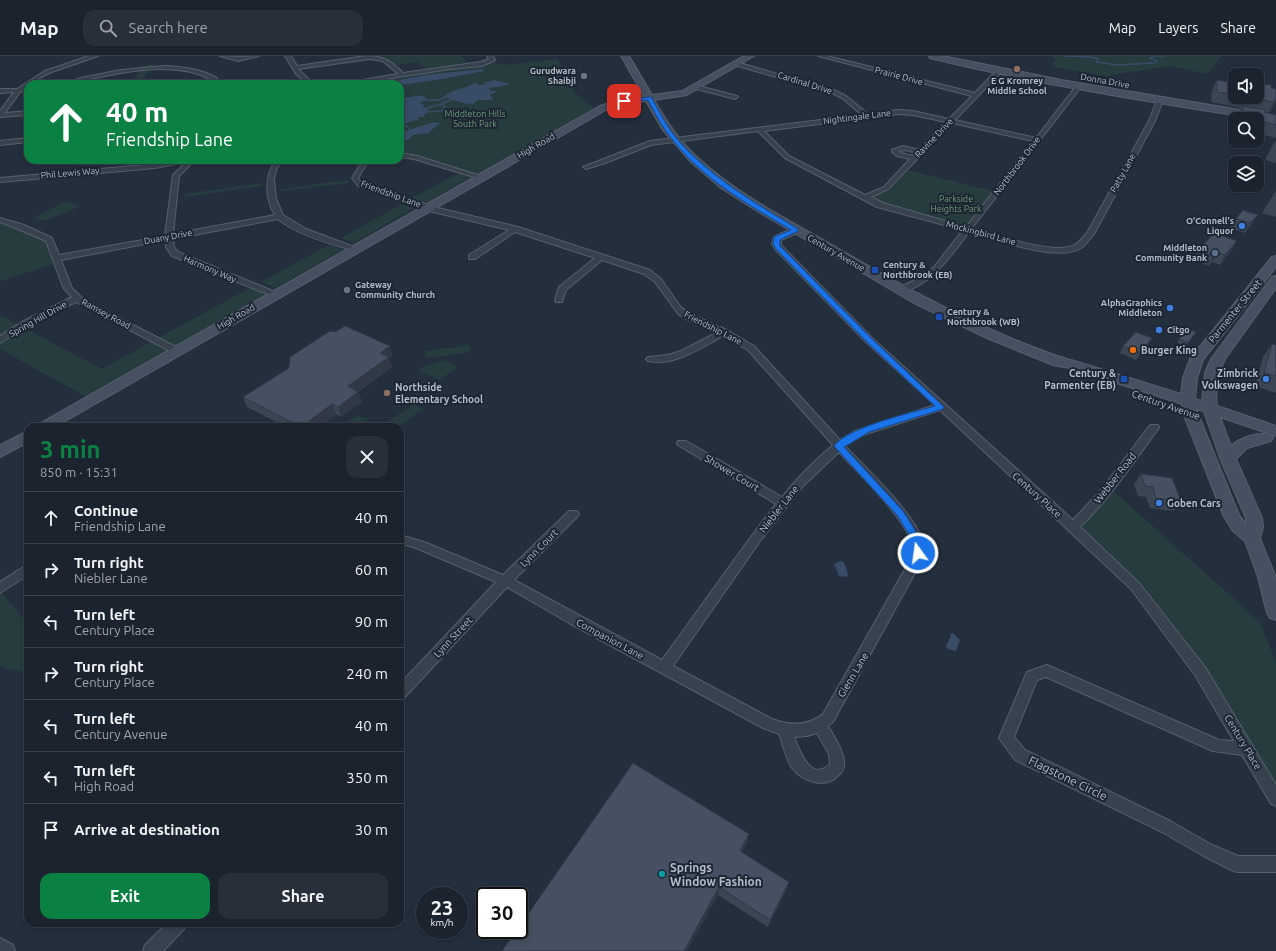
<!DOCTYPE html>
<meta charset="utf-8">
<style>
:root{--surface:#1b232e;--page:#282f3a;--text:#f1f3f6;--muted:#a0a4aa;--line:#39404a;--accent:#0b8043}
body{margin:0;font-family:Ubuntu,sans-serif;background:var(--page);color:var(--text);height:100vh;display:flex;flex-direction:column;font-size:15px;white-space:nowrap}
*{box-sizing:border-box;margin:0}
p{font-size:13px;color:var(--muted)}
.icon{flex:none;width:22px;height:22px;fill:none;stroke:currentColor;stroke-width:2;stroke-linecap:round;stroke-linejoin:round}
.map{position:relative;flex:1;overflow:hidden}
.drawer{position:absolute;left:24px;top:367px;width:380px;height:504px;display:flex;flex-direction:column;background:var(--surface);border-radius:12px;box-shadow:0 2px 6px #0003,0 0 0 1px var(--line)}
.drawer>*{flex:none}
.banner{position:absolute;left:24px;top:24px;width:380px;height:84px;border-radius:12px;box-shadow:0 2px 6px #0003,0 0 0 1px var(--line);background:#0b8043;color:#fff;overflow:hidden}
.fabs{position:absolute;left:1228px;top:12px;display:grid;gap:8px}
.fabs a{display:grid;place-items:center;width:36px;height:36px;border-radius:8px;background:var(--surface);box-shadow:0 2px 6px #0003,0 0 0 1px var(--line);font-size:20px}
.speed{position:absolute;left:416px;top:831px;display:flex;gap:8px;font-size:20px;font-weight:700;text-align:center}
.speed>*{display:grid;place-content:center;width:52px;height:52px;border-radius:50%;background:var(--surface);box-shadow:0 2px 6px #0003,0 0 0 1px var(--line);line-height:1}
.speed small{font-size:10px;font-weight:400}
.speed .limit{border:2px solid #111;border-radius:6px;background:#fff;color:#111}
.pin{position:absolute;display:grid;place-items:center;width:34px;height:34px;color:#fff;margin:-17px;border-radius:8px;box-shadow:0 2px 6px #0006}
.me{position:absolute;width:44px;margin:-22px;rotate:346deg;stroke-linejoin:round;filter:drop-shadow(0 0 3px #0008)}
.turn{display:flex;align-items:center;gap:14px;height:84px;padding:0 16px;font-size:18px}
.turn .icon{width:52px;height:52px;stroke-width:2.5}
.turn b{display:block;font-size:28px;line-height:34px}
.round{display:grid;place-items:center;flex:none;width:42px;height:42px;border-radius:12px;background:var(--page)}
.overview{display:flex;align-items:center;justify-content:space-between;height:68px;padding:0 16px}
h1{font-size:24px;font-weight:700;line-height:30px;color:var(--accent)}
.cta{display:flex;gap:8px;margin-top:auto;padding:8px 16px}
.cta a{flex:1;height:46px;border-radius:12px;background:var(--accent);color:#fff;font-size:16px;font-weight:700;line-height:46px;text-align:center}
.cta a+a{background:var(--page);color:var(--text)}
ul{padding:0;list-style:none}
li{display:flex;align-items:center;gap:12px;height:52px;padding:0 16px;border-top:1px solid var(--line)}
li div{flex:1}
li b{display:block;font-size:15px}
li em{font-style:normal}
header{display:flex;align-items:center;gap:24px;box-sizing:border-box;height:56px;padding:0 20px;background:var(--surface);border-bottom:1px solid var(--line)}
header strong{font-size:19px}
nav{display:flex;gap:22px;margin-inline-start:auto;font-size:14px}
.search{width:280px;height:36px;background:var(--page);display:flex;align-items:center;gap:10px;box-sizing:border-box;padding:0 14px;border-radius:12px;color:var(--muted);font-size:15px}
.map>svg:first-child{display:block}
.green{fill:#263c3f}
.water{fill:#394c67}
.lines{fill:none;stroke-linecap:round;stroke-linejoin:round}
.stream{stroke:#394c67;stroke-width:1.5}
.street-casing{stroke:#565f6c;stroke-width:2}
.secondary-casing{stroke:#565f6c;stroke-width:2}
.street{fill:#38414e;fill-rule:evenodd}
.secondary{fill:#465061;fill-rule:evenodd}
.wall{fill:#3b4654}
.shaded-wall{fill:#303945}
.building{fill:#455162;stroke:#303945}
.route{fill:#1a73e8;stroke:#114b97}
.education-dot{fill:#8d6e63;stroke:#1d2633;stroke-width:1.5}
.worship-dot{fill:#6b7280;stroke:#1d2633;stroke-width:1.5}
.shop-dot{fill:#3f7fe0;stroke:#1d2633;stroke-width:1.5}
.service-dot{fill:#5c6f8a;stroke:#1d2633;stroke-width:1.5}
.transit-dot{fill:#1a4fb4;stroke:#1d2633;stroke-width:1.5}
.food-dot{fill:#e8710a;stroke:#1d2633;stroke-width:1.5}
.culture-dot{fill:#0f9aa8;stroke:#1d2633;stroke-width:1.5}
.labels{text-anchor:middle;dominant-baseline:central;stroke-width:4;stroke-linejoin:round;paint-order:stroke}
.far-poi-label{font-size:9px;font-weight:bold;fill:#b4bcc9;stroke:#1d2633;text-anchor:end}
.far-street-label{font-size:9px;fill:#b4bcc9;stroke:#1d2633}
.far-park-label{font-size:9px;fill:#6b9a76;stroke:#1d2633}
.street-label{font-size:10px;fill:#b4bcc9;stroke:#1d2633}
.poi-label{font-size:10px;font-weight:bold;fill:#b4bcc9;stroke:#1d2633;text-anchor:start}
.near-street-label{font-size:12px;fill:#b4bcc9;stroke:#1d2633}
.near-poi-label{font-size:12px;font-weight:bold;fill:#b4bcc9;stroke:#1d2633;text-anchor:start}
</style>
<header>
<strong>Map</strong>
<div class="search"><svg class="icon" aria-label="search" viewBox="0 0 24 24"><circle cx="10" cy="10" r="6"/><path d="M15 15l6 6"/></svg>Search here</div>
<nav><a>Map</a><a>Layers</a><a>Share</a></nav>
</header>
<div class="map">
<svg width="1276" height="895" viewBox="0 0 1276 895">
<rect width="100%" height="100%" fill="#242f3e"/>
<g class="green">
<path d="M356 0H462L469 8 492 4 502 9 558 3 574 36 597 55 481 121 400 99V28H342L427 14 417 6 392 10C381 0 373 1 358 3Z"/>
<polygon points="1051,0 1222,0 1207,18 1171,10 1105,20 1052,11 1056,3"/>
<polygon points="154,8 140,28 132,28 142,10"/>
<polygon points="903,113 997,136 969,173 864,141 880,136"/>
<polygon points="459,117 470,121 424,148 410,143"/>
<polygon points="348,124 348,127 281,135 281,133"/>
<polygon points="262,127 262,130 184,141 185,138"/>
<polygon points="69,146 78,149 77,152 46,164 37,164 35,161 62,147"/>
<polygon points="402,148 414,152 354,187 341,182"/>
<polygon points="0,164 49,184 57,207 0,225"/>
<polygon points="329,189 343,194 275,232 261,226"/>
<polygon points="253,230 275,239 92,344 0,293 0,259 102,313"/>
<polygon points="469,289 470,296 466,297 426,302 425,295"/>
<polygon points="446,304 455,309 456,312 440,324 418,314 427,309"/>
<polygon points="414,348 423,353 398,371 380,371"/>
<polygon points="357,359 368,363 358,371 346,367"/>
<polygon points="1109,431 1260,566 1276,606 1276,743 1166,570 1073,471"/>
<polygon points="0,535 28,568 28,617 4,612 0,609"/>
</g>
<g class="water">
<polygon points="482,13 484,15 437,24 400,29 379,28 425,19"/>
<path d="M494 24 509 28 508 29 489 32 490 35H498L490 39 493 44H478L473 48 463 47 444 41C452 32 465 34 474 27L479 28 478 29 486 28 484 26H489Z"/>
<polygon points="415,39 426,41 425,44 420,47 422,48 421,48 424,48 423,51 427,52 429,56 424,59 424,61 418,61 419,63 400,69 400,42 413,41"/>
<polygon points="433,66 440,67 428,77 413,79 408,84 400,86 400,77"/>
<polygon points="841,505 844,506 848,518 847,521 839,520 834,508"/>
<polygon points="953,577 960,584 956,595 948,593 946,590 951,580 950,578"/>
</g>
<g class="lines">
<g class="stream">
<polyline points="1064,0 1092,1 1099,3 1096,6 1118,9 1155,7 1157,5 1150,2 1154,0 1165,0"/>
<polyline points="425,44 439,44 446,41"/>
<polyline points="427,52 442,48"/>
<polyline points="429,56 447,54 442,47 454,43"/>
<polyline points="404,68 411,74"/>
</g>
<defs>
<g id="street">
<polygon points="89,0 98,0 49,17 28,28 24,33 26,34 25,35 20,36 5,57 28,55 28,59 0,61 0,55 14,36 0,37 0,33 17,33 45,15"/>
<polygon points="220,0 238,1 259,0 238,5"/>
<path d="M285 0H291L297 10 366 0C383 0 391 5 403 17L481 6 489 3 487 0H493L495 4 482 10 450 13 353 28H339L398 18 383 5 370 3 298 13 314 28H308L296 18Z"/>
<path d="M818 0H827L975 37 997 14H1001V16L955 64 1036 82 1077 29H1081V31L972 172C994 178 1057 201 1076 188 1080 186 1084 180 1087 177L1149 65 1157 44 1160 42 1163 44 1155 65 1094 178C1090 182 1086 189 1081 192 1057 207 995 183 969 176 950 201 932 229 900 237L896 235 897 233 915 224 934 211 963 174 877 151 785 102 758 75 651 89 605 107 586 113 583 111 650 85 862 59 842 42 830 36 734 9 733 8 736 6 834 34 846 40 868 58 898 54 913 55 949 63 972 40ZM898 58 913 59 946 66 919 94 903 90 892 94V96L897 100 910 103 884 131 865 139 789 100 764 75ZM952 67 1033 85 966 171 883 147 871 141 888 133ZM906 94 916 97 913 100 901 97 898 95Z"/>
<path d="M165 10C184 11 200 13 217 22L218 28H212V24C179 6 135 14 100 21 87 23 76 28 63 28L81 22 121 14Z"/>
<polygon points="695,29 737,40 738,41 735,43 693,32 692,31"/>
<polygon points="28,82 28,86 0,89 0,85"/>
<polygon points="400,97 417,100 484,121 481,123 414,103 400,101"/>
<path d="M176 104H195L179 120 173 178 275 159C265 142 264 120 276 104H282L276 114 274 123 276 143 283 159 306 173 360 193 356 195C333 189 297 179 278 163L173 183 174 191 178 196 278 237 279 239 275 241 172 200 166 191V184L61 204 72 232 84 244 180 293 182 295 180 297H174L76 246 26 271 0 287V280L20 267 72 241 64 233 46 185 18 173 0 166V162L24 169 52 182 59 199 165 180 173 119 186 106 155 112 0 126V122L155 108Z"/>
<path d="M363 104H369L358 122 362 128 438 152 518 171 650 214 661 223 680 250 688 257 727 274 754 290 840 384 855 375 935 349 866 286 775 193 772 188 774 181 793 172H799V176L781 184V189L872 282 1073 464 1102 433 1150 369H1158L1159 371 1158 373C1133 407 1110 442 1080 471L1139 527 1205 611 1276 729V750L1271 748 1242 699 1213 695 1046 621 1037 624 1014 681 1025 694 1172 766 1212 789 1238 800H1276V816H1237L1231 814 1202 799 1162 776 1015 704 999 682 1027 616 1047 609 1219 684 1234 685 1195 619 1131 533 940 354 863 379 845 390C866 412 914 457 922 484 924 492 923 499 921 506L833 666 828 670C835 683 845 695 844 710 844 714 841 717 838 720 825 733 803 726 792 712 786 703 783 688 779 678L763 672 569 567 507 531 405 641 400 643V628L496 526 416 492 400 487V479L424 486 503 519 569 455H577L579 458 577 461 514 524 662 604 750 482 776 448 678 389 677 387 678 385H686L782 441C797 422 814 405 833 389L748 294 723 280C702 291 674 311 648 305L646 303 648 301 668 299 681 295 716 277 688 264 679 259 655 226 644 218 602 204 566 234 562 246H556L555 244 559 231 595 202 515 176 475 203H469V199L509 174 433 156 358 130 352 122ZM839 396C856 415 904 461 910 484 912 492 911 499 909 506L823 658C808 670 791 670 772 663L673 610 758 488 802 431ZM817 677 829 698 830 708C811 727 799 694 794 681L807 680Z"/>
<polygon points="28,508 28,519 0,537 0,526"/>
<polygon points="167,867 186,867 184,873 163,895 143,895 145,889"/>
<polygon points="0,882 13,889 15,895 0,895"/>
</g>
<g id="secondary">
<path d="M621 0H629L652 39 682 35 744 0H754L687 39 654 44C667 66 679 85 698 102 737 138 786 163 832 189 892 224 950 257 1015 284 1036 292 1056 301 1078 306L1181 338 1183 322 1190 303 1272 201 1276 200V211L1203 304 1197 322 1195 343 1202 345 1205 317 1211 303 1272 221 1276 220V232L1225 303 1219 317 1216 340 1217 350 1276 370V380L1220 361 1231 390C1239 382 1260 375 1271 379L1273 382 1271 385 1247 392 1236 403 1262 462 1263 471 1260 482 1276 522V564L1270 562 1267 557 1258 521 1245 485 1233 475 1224 461 1183 357 1182 348 1070 312 1053 309 987 282 914 247 757 155 721 132 691 106 663 74 646 45 625 47 606 54 55 371H37L39 368 600 50 624 42 644 40ZM1196 353 1204 355 1220 402 1246 462V468L1239 459Z"/>
<path d="M929 0H943L1061 24 1276 60V66C1160 47 1044 30 930 2Z"/>
<polygon points="28,375 28,386 0,401 0,389"/>
</g>
</defs>
<use href="#street" class="street-casing"/>
<use href="#secondary" class="secondary-casing"/>
<use href="#street" class="street"/>
<use href="#secondary" class="secondary"/>
</g>
<g class="wall">
<polygon points="1217,24 1235,27 1235,41 1257,41 1271,32 1276,33 1273,52 1268,57 1276,59 1276,82 1257,77 1257,63 1237,63 1237,61 1241,52 1211,46 1212,35"/>
<polygon points="1276,85 1276,107 1265,104 1274,87"/>
<polygon points="1276,135 1276,161 1262,157 1273,139"/>
<polygon points="1258,159 1252,168 1245,177 1230,172 1236,163"/>
<polygon points="1232,194 1220,209 1212,206 1209,210 1193,204 1198,195"/>
<polygon points="335,276 390,290 392,300 389,302 392,311 358,336 362,346 341,361 336,358 319,371 286,371 247,351 243,341 289,312"/>
<polygon points="1194,279 1186,290 1177,287 1179,283"/>
<polygon points="1272,288 1276,289 1276,337 1255,330 1263,301"/>
<polygon points="1148,289 1136,304 1120,297 1123,290"/>
<polygon points="1141,418 1181,445 1174,455 1150,452 1146,441 1138,440 1134,428"/>
<polygon points="749,778 747,786 742,796 786,834 768,871 718,839 502,895"/>
</g>
<g class="shaded-wall">
<polygon points="1276,43 1276,46 1273,52 1268,57 1273,46"/>
<polygon points="1258,159 1252,168 1245,177 1250,167"/>
<polygon points="1237,185 1232,194 1220,209 1225,199"/>
<polygon points="1217,196 1212,206 1209,210 1214,200"/>
<polygon points="1152,282 1148,289 1136,304 1140,297"/>
<polygon points="390,290 392,300 389,302 392,311 351,340 348,330 380,297"/>
<polygon points="358,336 362,346 341,361 338,351"/>
<polygon points="332,348 336,358 319,371 301,371"/>
<polygon points="749,778 747,786 738,803 740,795"/>
<polygon points="789,826 786,834 768,871 770,864"/>
<polygon points="719,831 718,839 687,895 684,895"/>
</g>
<g class="building">
<polygon points="1217,24 1235,27 1235,39 1217,36"/>
<polygon points="1257,27 1271,29 1271,32 1276,33 1276,43 1273,46 1246,41 1257,41"/>
<polygon points="1243,50 1266,54 1264,56 1276,59 1276,69 1257,64 1257,63 1256,63 1256,62 1242,59"/>
<polygon points="1276,135 1276,140 1273,139"/>
<polygon points="1243,154 1258,159 1250,167 1236,163"/>
<polygon points="1214,177 1237,185 1225,199 1217,196 1214,200 1198,195"/>
<polygon points="345,270 390,290 380,297 389,301 348,330 358,336 338,351 332,348 301,371 243,341 289,312 290,301 330,275 335,276"/>
<polygon points="1187,273 1196,276 1188,287 1179,283"/>
<polygon points="1136,276 1152,282 1140,297 1123,290"/>
<polygon points="1272,288 1276,289 1276,320 1264,317"/>
<polygon points="1141,418 1172,422 1181,445 1156,442 1153,431 1145,430"/>
<polygon points="633,707 749,778 740,795 789,826 770,864 719,831 684,895 502,895 517,874 519,874 519,871"/>
</g>
<path class="route" d="M651 41C659 55 666 70 677 83 710 121 755 147 798 173V175L780 184V190L871 282 944 351 943 353 869 376 844 391 903 455 922 485 923 497 921 500H914L913 485 897 459 834 390C848 371 911 357 935 350L866 285 776 193 773 188 774 181 791 174C749 149 702 123 672 83 662 71 655 57 648 44L624 46 622 45Z"/>
<g class="education-dot">
<circle cx="1017" cy="13" r="4"/>
<circle cx="387" cy="337" r="4"/>
</g>
<g class="worship-dot">
<circle cx="584" cy="20" r="4"/>
<circle cx="347" cy="234" r="4"/>
</g>
<g class="shop-dot">
<circle cx="1242" cy="170" r="4"/>
<circle cx="1170" cy="252" r="4"/>
<circle cx="1159" cy="274" r="4"/>
<circle cx="1266" cy="323" r="4"/>
<circle cx="1159" cy="447" r="4"/>
</g>
<circle class="service-dot" cx="1215" cy="197" r="4"/>
<g class="transit-dot">
<rect x="871" y="210" width="8" height="8" rx="2"/>
<rect x="935" y="257" width="8" height="8" rx="2"/>
<rect x="1120" y="319" width="8" height="8" rx="2"/>
</g>
<circle class="food-dot" cx="1133" cy="294" r="4"/>
<circle class="culture-dot" cx="662" cy="818" r="4"/>
<g class="labels">
<g class="far-poi-label">
<text x="576" y="15">Gurudwara<tspan x="576" dy="10">Shaibji</tspan></text>
<text x="1017" y="25" text-anchor="middle">E G Kromrey<tspan x="1017" dy="10">Middle School</tspan></text>
<text x="1234" y="165">O'Connell's<tspan x="1234" dy="10">Liquor</tspan></text>
<text x="1207" y="192">Middleton<tspan x="1207" dy="10">Community Bank</tspan></text>
<text x="883" y="209" text-anchor="start">Century &amp;<tspan x="883" dy="10">Northbrook (EB)</tspan></text>
<text x="355" y="229" text-anchor="start">Gateway<tspan x="355" dy="10">Community Church</tspan></text>
<text x="1162" y="247">AlphaGraphics<tspan x="1162" dy="10">Middleton</tspan></text>
<text x="947" y="256" text-anchor="start">Century &amp;<tspan x="947" dy="10">Northbrook (WB)</tspan></text>
<text x="1167" y="274" text-anchor="start">Citgo</text>
</g>
<g class="far-street-label">
<text transform="translate(899 20) rotate(15)">Prairie Drive</text>
<text transform="translate(1105 25) rotate(10)">Donna Drive</text>
<text transform="translate(805 27) rotate(17)">Cardinal Drive</text>
<text transform="translate(857 61) rotate(-7)">Nightingale Lane</text>
<text transform="translate(934 82) rotate(-46)">Ravine Drive</text>
<text transform="translate(536 90) rotate(-30)">High Road</text>
<text transform="translate(1017 110) rotate(-53)">Northbrook Drive</text>
<text transform="translate(70 117) rotate(-5)">Phil Lewis Way</text>
<text transform="translate(1123 117) rotate(-61)">Patty Lane</text>
<text transform="translate(391 138) rotate(20)">Friendship Lane</text>
<text transform="translate(981 177) rotate(15)">Mockingbird Lane</text>
<text transform="translate(168 181) rotate(-10)">Duany Drive</text>
<text transform="translate(836 197) rotate(30)">Century Avenue</text>
<text transform="translate(210 213) rotate(23)">Harmony Way</text>
<text transform="translate(106 258) rotate(28)">Ramsey Road</text>
<text transform="translate(236 261) rotate(-30)">High Road</text>
<text transform="translate(38 263) rotate(-29)">Spring Hill Drive</text>
<text transform="translate(713 272) rotate(27)">Friendship Lane</text>
</g>
<g class="far-park-label">
<text x="475" y="58">Middleton Hills<tspan x="475" dy="10">South Park</tspan></text>
<text x="956" y="143">Parkside<tspan x="956" dy="10">Heights Park</tspan></text>
</g>
<g class="street-label">
<text transform="translate(1235 255) rotate(-51)">Parmenter Street</text>
<text transform="translate(1166 349) rotate(19)">Century Avenue</text>
<text transform="translate(732 417) rotate(31)">Shower Court</text>
<text transform="translate(1115 422) rotate(-52)">Webber Road</text>
<text transform="translate(1037 439) rotate(42)">Century Place</text>
<text transform="translate(779 453) rotate(-52)">Niebler Lane</text>
<text transform="translate(539 492) rotate(-45)">Lynn Court</text>
<text transform="translate(453 581) rotate(-47)">Lynn Street</text>
<text transform="translate(610 583) rotate(28)">Companion Lane</text>
<text transform="translate(853 619) rotate(-59)">Glenn Lane</text>
<text transform="translate(1243 686) rotate(59)">Century Place</text>
</g>
<g class="poi-label">
<text x="1141" y="294">Burger King</text>
<text x="1116" y="317" text-anchor="end">Century &amp;<tspan x="1116" dy="12">Parmenter (EB)</tspan></text>
<text x="1258" y="317" text-anchor="end">Zimbrick<tspan x="1258" dy="12">Volkswagen</tspan></text>
<text x="395" y="331">Northside<tspan x="395" dy="12">Elementary School</tspan></text>
<text x="1167" y="447">Goben Cars</text>
</g>
<g class="near-street-label">
<text transform="translate(1068 722) rotate(26)">Flagstone Circle</text>
</g>
<g class="near-poi-label">
<text x="670" y="811">Springs<tspan x="670" dy="14">Window Fashion</tspan></text>
</g>
</g>
</svg>
<div class="fabs">
<a><svg class="icon" aria-label="sound" viewBox="0 0 24 24"><path d="M4 9h4l5-4v14l-5-4H4zM17 9q2 3 0 6"/></svg></a>
<a><svg class="icon" aria-label="search" viewBox="0 0 24 24"><circle cx="10" cy="10" r="6"/><path d="M15 15l6 6"/></svg></a>
<a><svg class="icon" aria-label="layers" viewBox="0 0 24 24"><path d="M12 4l9 5-9 5-9-5zM3 14l9 5 9-5"/></svg></a>
</div>
<div class="speed"><div>23<small>km/h</small></div><div class="limit">30</div></div>
<div class="pin" style="left:624px;top:45px;background:#d93025"><svg class="icon" aria-label="arrive" viewBox="0 0 24 24"><path d="M6 21V4h12l-3 4 3 4H6"/></svg></div>
<svg class="me" style="left:918px;top:497px" viewBox="-20 -20 40 40"><circle r="17" fill="#1a73e8" stroke="#fff" stroke-width="3"/><path d="M0-11L8 9 0 5-8 9z" fill="#fff"/></svg>
<div class="banner">
<div class="turn"><svg class="icon" aria-label="ahead" viewBox="0 0 24 24"><path d="M12 20V5M6 11l6-6 6 6"/></svg><div><b>40 m</b>Friendship Lane</div></div>
</div>
<section class="drawer">
<div class="overview"><div><h1>3 min</h1><p>850 m · 15:31</p></div><a class="round"><svg class="icon" aria-label="close" viewBox="0 0 24 24"><path d="M6 6l12 12M18 6L6 18"/></svg></a></div>
<ul>
<li><svg class="icon" aria-label="ahead" viewBox="0 0 24 24"><path d="M12 20V5M6 11l6-6 6 6"/></svg><div><b>Continue</b><p>Friendship Lane</p></div><em>40 m</em></li>
<li><svg class="icon" aria-label="right" viewBox="0 0 24 24"><path d="M7 20v-9h11M14 6l5 5-5 5"/></svg><div><b>Turn right</b><p>Niebler Lane</p></div><em>60 m</em></li>
<li><svg class="icon" aria-label="left" viewBox="0 0 24 24"><path d="M17 20v-9H6M10 6l-5 5 5 5"/></svg><div><b>Turn left</b><p>Century Place</p></div><em>90 m</em></li>
<li><svg class="icon" aria-label="right" viewBox="0 0 24 24"><path d="M7 20v-9h11M14 6l5 5-5 5"/></svg><div><b>Turn right</b><p>Century Place</p></div><em>240 m</em></li>
<li><svg class="icon" aria-label="left" viewBox="0 0 24 24"><path d="M17 20v-9H6M10 6l-5 5 5 5"/></svg><div><b>Turn left</b><p>Century Avenue</p></div><em>40 m</em></li>
<li><svg class="icon" aria-label="left" viewBox="0 0 24 24"><path d="M17 20v-9H6M10 6l-5 5 5 5"/></svg><div><b>Turn left</b><p>High Road</p></div><em>350 m</em></li>
<li><svg class="icon" aria-label="arrive" viewBox="0 0 24 24"><path d="M6 21V4h12l-3 4 3 4H6"/></svg><div><b>Arrive at destination</b></div><em>30 m</em></li>
</ul>
<div class="cta"><a>Exit</a><a>Share</a></div>
</section>
</div>
